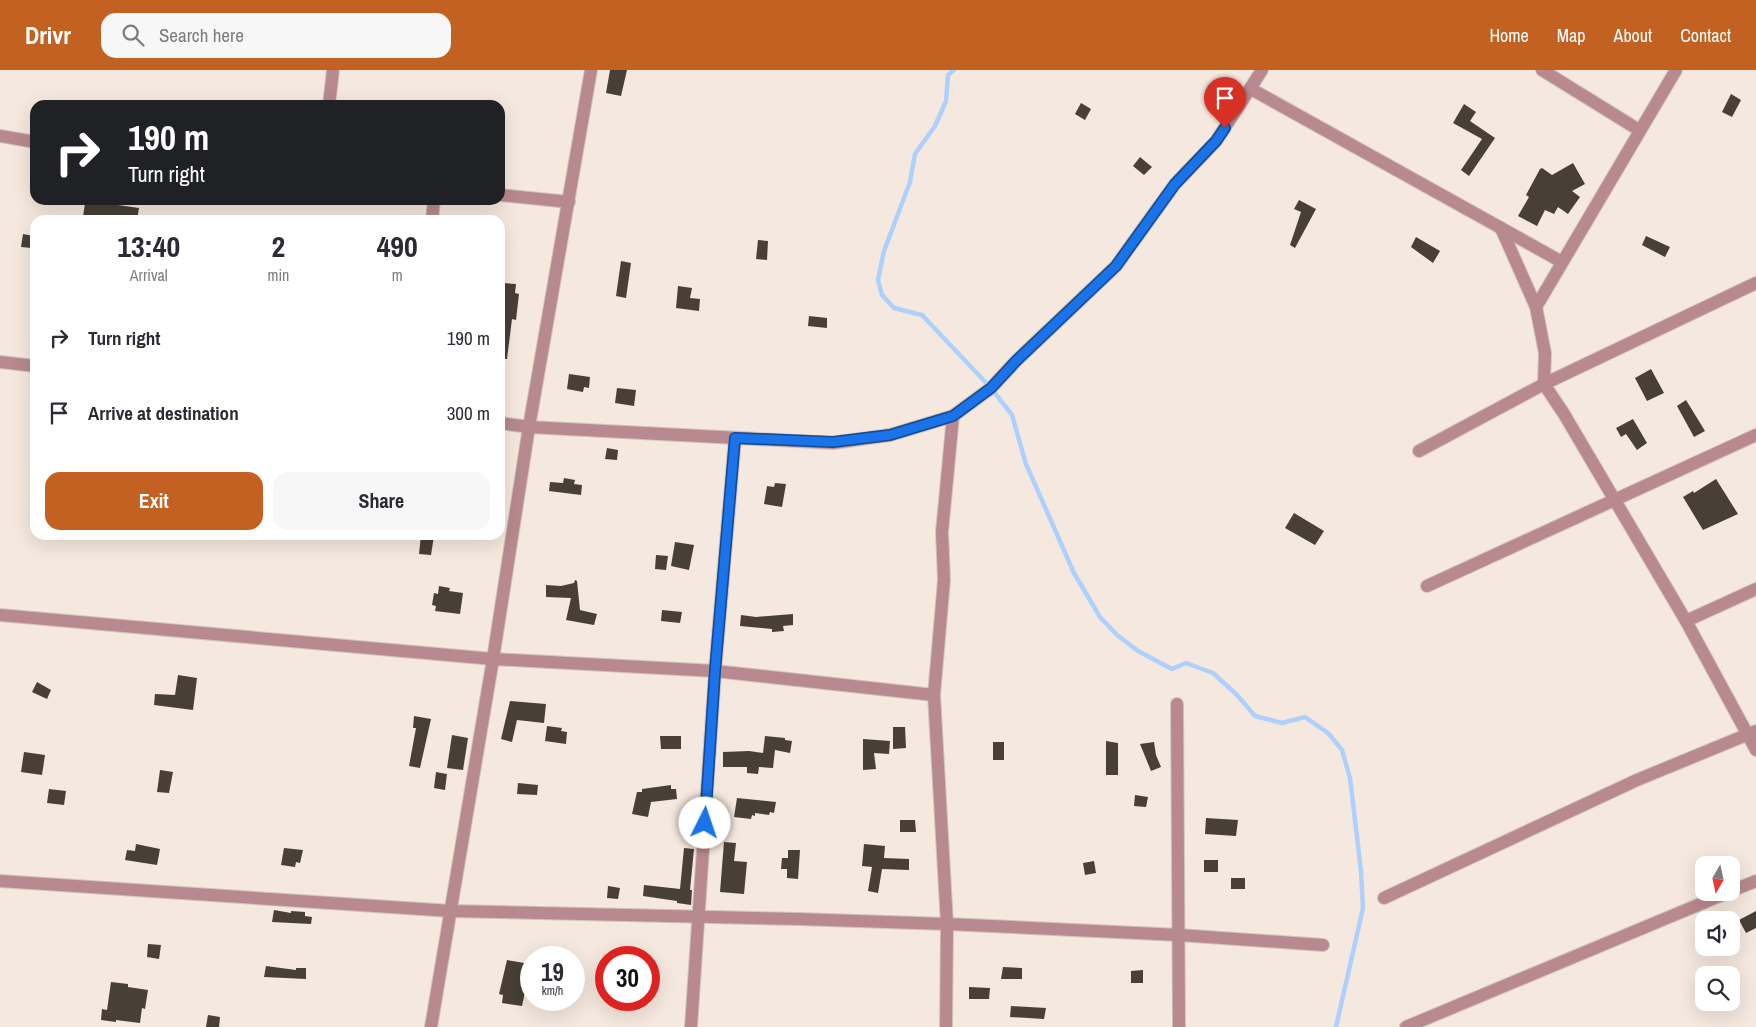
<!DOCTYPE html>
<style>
:root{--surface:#fff;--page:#f7f7f7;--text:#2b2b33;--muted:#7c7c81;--accent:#c26121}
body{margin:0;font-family:"Archivo Narrow",sans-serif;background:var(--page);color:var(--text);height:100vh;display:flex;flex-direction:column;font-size:19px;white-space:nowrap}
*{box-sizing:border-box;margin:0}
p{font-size:16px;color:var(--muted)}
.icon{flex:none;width:28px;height:28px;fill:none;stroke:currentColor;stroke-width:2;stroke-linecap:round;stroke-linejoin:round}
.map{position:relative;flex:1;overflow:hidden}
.details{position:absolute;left:30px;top:145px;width:475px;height:325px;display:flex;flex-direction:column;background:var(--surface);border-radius:15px;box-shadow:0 5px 20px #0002}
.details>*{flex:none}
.guide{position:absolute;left:30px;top:30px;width:475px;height:105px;border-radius:15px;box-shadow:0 5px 20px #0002;background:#202124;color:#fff;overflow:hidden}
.needle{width:32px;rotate:189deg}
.fabs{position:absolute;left:1695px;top:786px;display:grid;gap:10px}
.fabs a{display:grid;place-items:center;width:45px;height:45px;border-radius:10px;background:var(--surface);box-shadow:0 5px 20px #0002;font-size:25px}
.speed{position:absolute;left:520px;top:876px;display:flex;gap:10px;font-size:25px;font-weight:700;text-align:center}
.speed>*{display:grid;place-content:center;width:65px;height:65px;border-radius:50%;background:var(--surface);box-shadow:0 5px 20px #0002;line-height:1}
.speed small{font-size:12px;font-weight:400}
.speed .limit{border:8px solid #d22;background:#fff;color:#111}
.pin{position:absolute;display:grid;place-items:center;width:42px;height:42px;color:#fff;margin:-51px -21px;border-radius:50% 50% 50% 0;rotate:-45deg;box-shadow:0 0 5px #0007}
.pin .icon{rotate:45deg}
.me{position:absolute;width:55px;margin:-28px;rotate:4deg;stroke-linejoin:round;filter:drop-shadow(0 0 4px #0008)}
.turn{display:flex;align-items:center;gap:18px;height:105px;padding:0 15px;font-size:22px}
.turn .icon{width:65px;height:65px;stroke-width:2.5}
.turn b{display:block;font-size:35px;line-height:42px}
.eta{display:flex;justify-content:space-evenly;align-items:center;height:85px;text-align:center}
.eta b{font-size:30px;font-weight:800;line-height:35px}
.button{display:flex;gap:10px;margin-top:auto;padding:10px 15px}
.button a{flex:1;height:58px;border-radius:15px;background:var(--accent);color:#fff;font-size:20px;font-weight:800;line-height:58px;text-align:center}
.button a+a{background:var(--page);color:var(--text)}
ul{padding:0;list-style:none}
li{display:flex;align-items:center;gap:15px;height:75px;padding:0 15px}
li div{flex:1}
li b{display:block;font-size:19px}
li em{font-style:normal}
header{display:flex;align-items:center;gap:30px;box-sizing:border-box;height:70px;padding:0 25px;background:var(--accent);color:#fff}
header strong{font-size:24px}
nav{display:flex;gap:28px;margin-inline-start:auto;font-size:18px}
.search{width:350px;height:45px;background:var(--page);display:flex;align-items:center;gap:12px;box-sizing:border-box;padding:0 18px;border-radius:15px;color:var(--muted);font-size:19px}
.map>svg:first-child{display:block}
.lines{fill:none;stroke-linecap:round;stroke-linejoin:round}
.stream{stroke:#add1fc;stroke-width:4.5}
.building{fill:#483f36}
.minor-casing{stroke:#d0c4bb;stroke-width:14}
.minor{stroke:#b8898e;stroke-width:12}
.route-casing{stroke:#114b97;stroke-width:12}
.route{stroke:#1a73e8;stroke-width:9}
</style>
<header>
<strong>Drivr</strong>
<div class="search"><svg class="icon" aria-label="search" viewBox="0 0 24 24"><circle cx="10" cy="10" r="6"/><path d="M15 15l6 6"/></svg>Search here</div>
<nav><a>Home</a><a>Map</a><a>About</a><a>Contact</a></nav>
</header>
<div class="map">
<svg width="1756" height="957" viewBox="0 0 1756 957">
<rect width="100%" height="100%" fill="#f5e8de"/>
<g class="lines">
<polyline class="stream" points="954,0 948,5 946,31 935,56 915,84 910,112 884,181 878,210 882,225 894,238 922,245 991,318 1012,345 1026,394 1074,503 1100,547 1117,565 1138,581 1172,599 1186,593 1213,603 1237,625 1255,646 1282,653 1305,647 1328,663 1342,680 1350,708 1361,801 1363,838 1336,957"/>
</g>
<g class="building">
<polygon points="610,0 627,0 621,26 606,23"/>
<polygon points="1731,24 1741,30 1732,47 1722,42"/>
<polygon points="1081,33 1091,39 1085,50 1075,44"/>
<polygon points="1464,34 1476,42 1470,51 1495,68 1469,106 1461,100 1482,69 1453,53"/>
<polygon points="1140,87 1152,97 1144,105 1133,96"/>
<polygon points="1573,93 1585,114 1572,121 1580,127 1568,144 1558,137 1554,144 1545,140 1537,156 1518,146 1529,127 1526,125 1540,99 1542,98 1552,105"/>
<polygon points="1299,130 1316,139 1295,178 1290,175 1301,142 1294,139"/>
<polygon points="90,131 139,138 137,150 86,150 87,147 83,147 85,133 90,133"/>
<polygon points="23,164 34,166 32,178 21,177"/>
<polygon points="1646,166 1670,177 1665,187 1642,175"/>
<polygon points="1416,167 1440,181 1433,193 1411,177"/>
<polygon points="758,170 768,171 767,190 756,189"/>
<polygon points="621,191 631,193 626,228 616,226"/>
<polygon points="503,213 516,214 515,223 519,224 516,250 512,249 507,289 500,289 500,222 502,222"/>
<polygon points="678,216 692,218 690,228 700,229 699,241 676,238"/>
<polygon points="809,246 827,248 827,258 808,256"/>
<polygon points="1651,299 1664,323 1647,331 1635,308"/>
<polygon points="569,304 590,307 589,318 584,317 583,322 567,319"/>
<polygon points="617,318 636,320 634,336 615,333"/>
<polygon points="1686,330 1705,361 1694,367 1677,336"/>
<polygon points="1633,349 1647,373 1637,380 1626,364 1621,367 1616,358"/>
<polygon points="607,378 618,380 617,390 605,389"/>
<polygon points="564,408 575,410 574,414 582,415 581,425 549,421 550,412 563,413"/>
<polygon points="1716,409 1738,444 1703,460 1683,427 1693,421 1694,423"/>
<polygon points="775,413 786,414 782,437 764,434 767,416 774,417"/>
<polygon points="1294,443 1324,461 1315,475 1285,458"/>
<polygon points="421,465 434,466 431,485 419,484"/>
<polygon points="675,472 694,475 689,500 671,496"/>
<polygon points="656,485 668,486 666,500 655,499"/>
<polygon points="575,510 577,511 580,540 597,544 594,555 566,550 571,528 546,527 546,515 561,516 574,513"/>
<polygon points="439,516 450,518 449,521 463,523 460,544 435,541 436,536 432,535 434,523 438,524"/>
<polygon points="662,540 682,542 680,553 661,551"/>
<polygon points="793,544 793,555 783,556 784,561 772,562 772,559 740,556 741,545 756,547"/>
<polygon points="178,605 197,608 193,640 154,635 155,624 175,625"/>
<polygon points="37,612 51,620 47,629 32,622"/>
<polygon points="510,631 546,634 544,653 517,650 512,672 501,669"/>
<polygon points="414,646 431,649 420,698 409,696 416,658 413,658"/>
<polygon points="547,656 562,658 561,661 567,662 566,674 545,671"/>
<polygon points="893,657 905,657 906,678 893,679"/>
<polygon points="452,665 468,668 463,700 447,698"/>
<polygon points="660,666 681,666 681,679 661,679"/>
<polygon points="765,666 785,668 785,670 792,671 790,683 775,680 773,698 759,697 758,704 747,703 747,697 723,697 723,682 749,681 763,683"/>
<polygon points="863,669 890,671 889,684 874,683 876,699 863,700"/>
<polygon points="1106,671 1118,673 1118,705 1106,705"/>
<rect x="993" y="672" width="11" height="18"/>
<polygon points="1154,672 1156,685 1161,697 1151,701 1140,674"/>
<polygon points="24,682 45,685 42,705 21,702"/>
<polygon points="160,700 173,702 169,723 157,722"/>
<polygon points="436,702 447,704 445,720 434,718"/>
<polygon points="518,713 538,715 537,725 517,724"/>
<polygon points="671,715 671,719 676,719 677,729 651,732 648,747 632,744 637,722 642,722 642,719"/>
<polygon points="49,719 66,721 64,735 47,733"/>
<polygon points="1135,725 1148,727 1146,737 1134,736"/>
<polygon points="737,728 776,732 774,743 770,742 769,745 755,743 755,746 752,745 751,749 734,747"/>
<polygon points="1206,748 1238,750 1236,766 1205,764"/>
<polygon points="900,750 915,750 916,762 900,762"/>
<polygon points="724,772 736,773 734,791 747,792 744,824 720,822"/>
<polygon points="136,774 160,779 157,795 125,790 127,780 135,781"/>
<polygon points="864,774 885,776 884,788 909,789 909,800 882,799 878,823 868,821 872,797 862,796"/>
<polygon points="284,778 303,780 300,793 296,792 295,797 281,795"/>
<polygon points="684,778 694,779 690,820 692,820 691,835 677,833 677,831 643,826 644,815 680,819"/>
<polygon points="788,780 800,780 798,809 787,808 787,799 781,799 782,788 788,788"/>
<rect x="1204" y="790" width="14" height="12"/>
<polygon points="1094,791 1096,803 1085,805 1083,793"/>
<rect x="1231" y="808" width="14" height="11"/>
<polygon points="608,816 620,818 618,829 607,828"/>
<polygon points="274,840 291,843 291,841 305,842 305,846 312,847 311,854 272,852"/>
<polygon points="1756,841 1756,858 1746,863 1739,850"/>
<polygon points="148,874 161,875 159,889 147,887"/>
<polygon points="507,890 530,894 528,910 530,911 528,923 525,922 522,936 502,933 503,925 499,924"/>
<polygon points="266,896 296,900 296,898 306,898 306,909 264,907"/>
<polygon points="1003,897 1022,898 1022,909 1001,909"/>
<polygon points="1143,900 1143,913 1131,913 1131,901"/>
<polygon points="111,912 128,914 128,917 148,920 145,939 142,938 140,953 116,950 116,952 101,950 102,939 107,940"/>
<polygon points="969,917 990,918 989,929 969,929"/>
<polygon points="1011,936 1046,938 1044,949 1010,947"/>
<polygon points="208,945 220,947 219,957 206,957"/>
</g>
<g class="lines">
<defs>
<g id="minor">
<polyline points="1542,0 1639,60"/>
<polyline points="1251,19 1562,192"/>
<polyline points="329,35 333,0"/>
<polyline points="0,66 35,72"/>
<polyline points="500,125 569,132"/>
<polyline points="432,150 434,130"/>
<polyline points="1501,158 1536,237 1545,283 1544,314 1564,344 1686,551 1756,680"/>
<polyline points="1536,237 1676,0"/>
<polyline points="0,292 35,296"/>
<polyline points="500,353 529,357 833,373 890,365 953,346 991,318 1016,291 1116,196 1175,114 1216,71 1262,0"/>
<polyline points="1419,381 1544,314 1756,213"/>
<polyline points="1427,516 1756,365"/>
<polyline points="0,545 493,589 715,601 934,625"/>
<polyline points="1686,551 1756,519"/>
<polyline points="1177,634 1179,957"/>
<polyline points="0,811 451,841 798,849 947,854 1179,865 1323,875"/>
<polyline points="1731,821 1756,811"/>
<polyline points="1384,828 1637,710 1756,661"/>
<polyline points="431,957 493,589 529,357 591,0"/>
<polyline points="691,957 715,601 735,368"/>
<polyline points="946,957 947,854 934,625 944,510 942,462 953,346"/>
<polyline points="1406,957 1729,822"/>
</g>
</defs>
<use href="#minor" class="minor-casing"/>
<use href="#minor" class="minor"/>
</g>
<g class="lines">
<defs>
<polyline id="route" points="705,753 715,601 735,368 833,372 890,365 953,346 991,318 1016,291 1116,196 1175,114 1216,71 1225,58"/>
</defs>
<use href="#route" class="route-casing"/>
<use href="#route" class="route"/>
</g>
</svg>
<div class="fabs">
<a><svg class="needle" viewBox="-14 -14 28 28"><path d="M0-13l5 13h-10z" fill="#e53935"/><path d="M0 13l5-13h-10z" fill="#7c7c81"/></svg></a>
<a><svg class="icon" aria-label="sound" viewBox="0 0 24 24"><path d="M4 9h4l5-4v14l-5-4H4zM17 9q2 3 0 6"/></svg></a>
<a><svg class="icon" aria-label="search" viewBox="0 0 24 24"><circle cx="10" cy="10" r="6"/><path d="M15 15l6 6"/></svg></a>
</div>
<div class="speed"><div>19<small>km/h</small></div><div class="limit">30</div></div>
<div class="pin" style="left:1225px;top:58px;background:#d93025"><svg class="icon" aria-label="arrive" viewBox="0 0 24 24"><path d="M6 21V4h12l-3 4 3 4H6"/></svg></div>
<svg class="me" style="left:705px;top:753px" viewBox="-20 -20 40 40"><circle r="19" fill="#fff"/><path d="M0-13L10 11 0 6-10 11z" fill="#1a73e8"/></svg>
<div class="guide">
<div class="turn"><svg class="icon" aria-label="right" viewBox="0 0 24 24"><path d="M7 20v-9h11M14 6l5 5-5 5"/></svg><div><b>190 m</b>Turn right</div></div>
</div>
<section class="details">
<div class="eta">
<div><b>13:40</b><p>Arrival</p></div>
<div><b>2</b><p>min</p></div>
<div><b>490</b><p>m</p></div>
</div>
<ul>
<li><svg class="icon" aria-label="right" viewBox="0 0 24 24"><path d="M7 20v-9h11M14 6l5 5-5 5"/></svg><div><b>Turn right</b></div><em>190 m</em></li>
<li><svg class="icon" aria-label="arrive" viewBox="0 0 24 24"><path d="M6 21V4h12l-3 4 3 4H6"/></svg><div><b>Arrive at destination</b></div><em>300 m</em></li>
</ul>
<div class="button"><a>Exit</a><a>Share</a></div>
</section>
</div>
